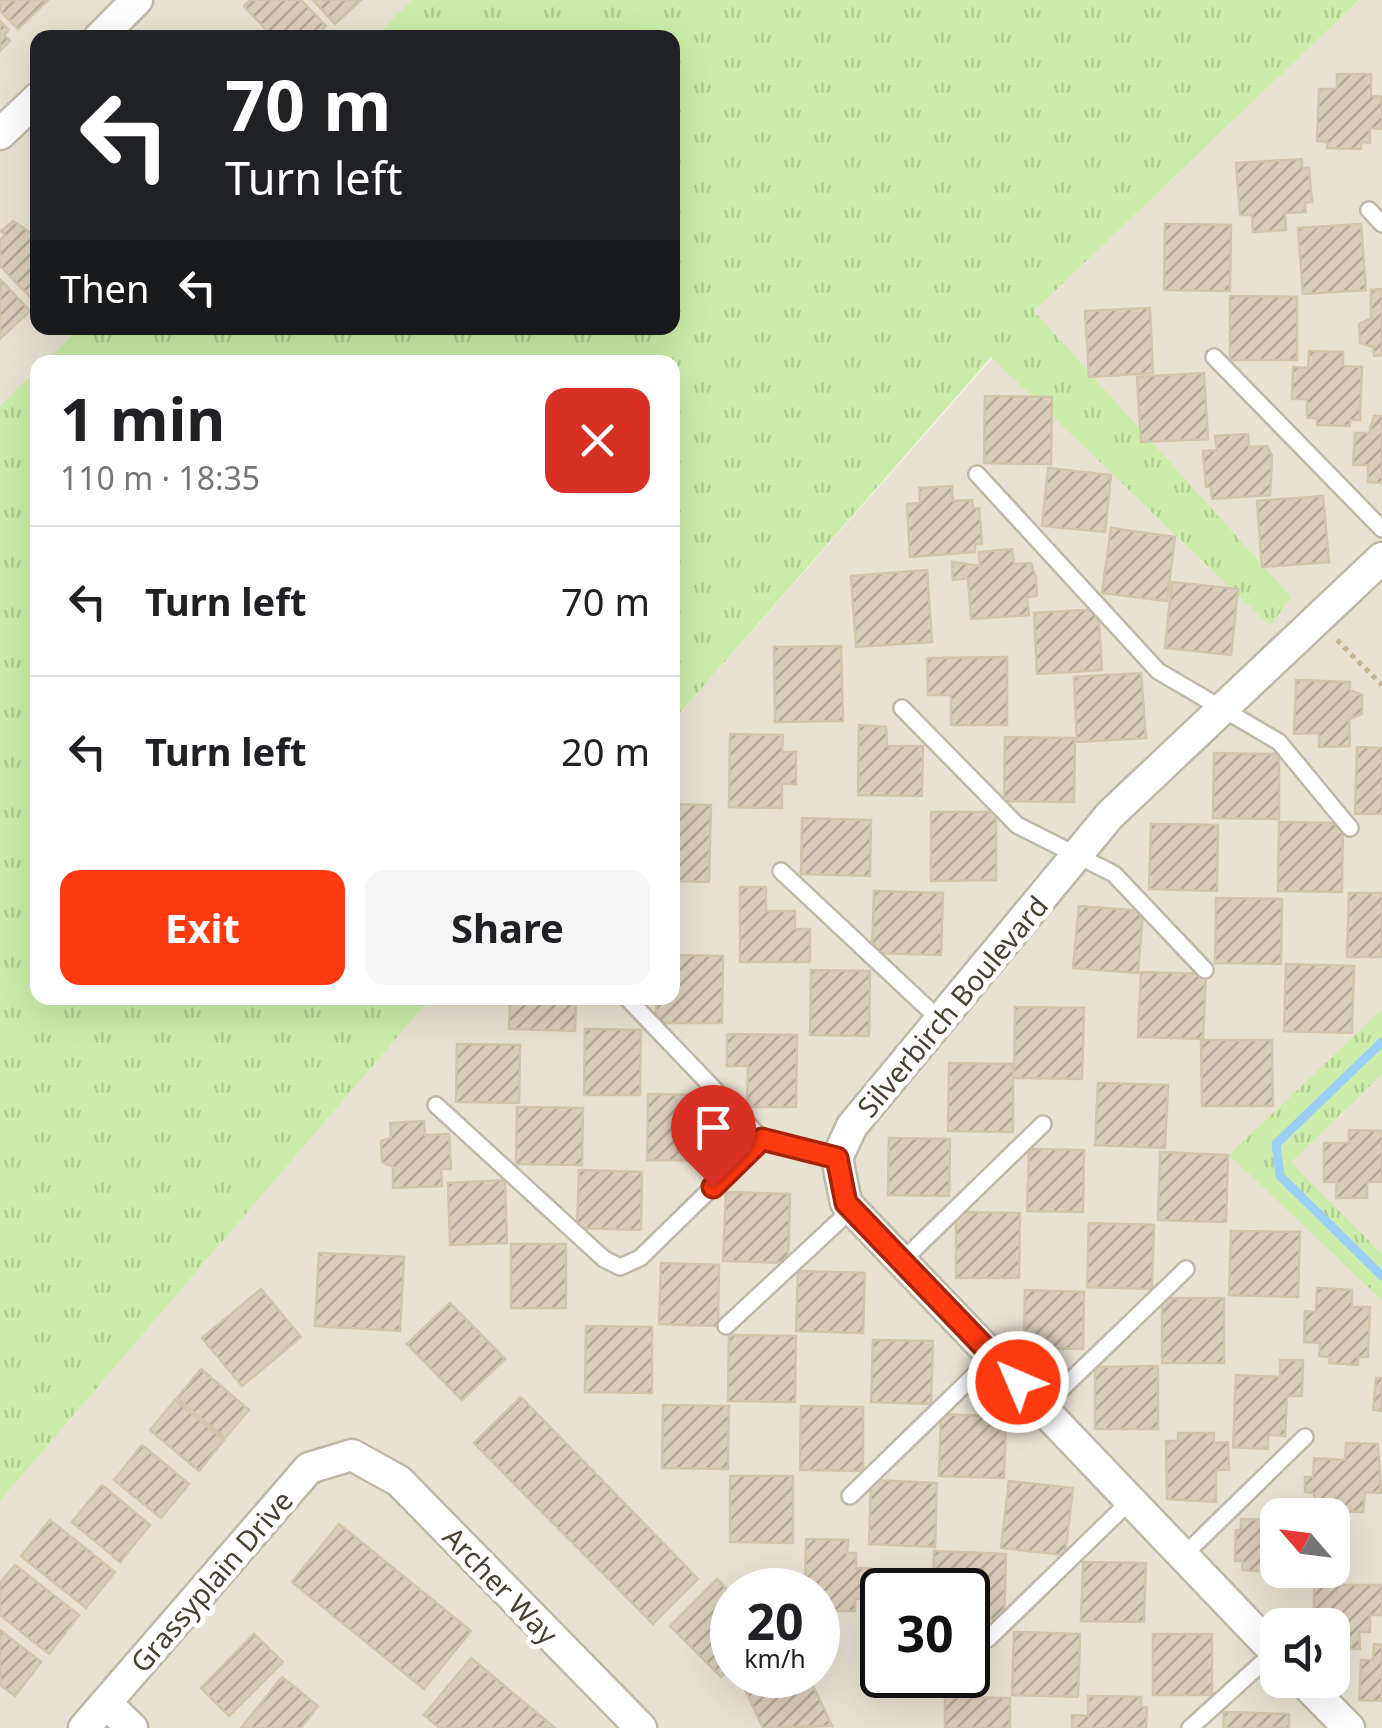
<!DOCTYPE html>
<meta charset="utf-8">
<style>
:root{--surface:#fff;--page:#f6f6f6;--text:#202124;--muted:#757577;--line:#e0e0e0;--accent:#ff3910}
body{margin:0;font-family:"Noto Sans",sans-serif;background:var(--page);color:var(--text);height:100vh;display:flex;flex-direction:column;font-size:38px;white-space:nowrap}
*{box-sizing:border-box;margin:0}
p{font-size:32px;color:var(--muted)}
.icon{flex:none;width:55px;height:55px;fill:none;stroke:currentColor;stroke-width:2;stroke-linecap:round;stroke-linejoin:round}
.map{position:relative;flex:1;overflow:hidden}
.panel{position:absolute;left:30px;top:355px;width:650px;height:650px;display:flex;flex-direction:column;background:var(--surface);border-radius:20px;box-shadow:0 10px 40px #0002}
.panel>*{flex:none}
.banner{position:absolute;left:30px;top:30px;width:650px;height:305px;border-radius:20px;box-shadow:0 10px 40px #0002;background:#202124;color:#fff;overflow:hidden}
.needle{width:65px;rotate:298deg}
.buttons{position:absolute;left:1260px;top:1498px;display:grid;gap:20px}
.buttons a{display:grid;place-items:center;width:90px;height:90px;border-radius:20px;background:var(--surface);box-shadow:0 10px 40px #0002;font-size:50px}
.speed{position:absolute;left:710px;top:1568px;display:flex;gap:20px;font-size:50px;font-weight:700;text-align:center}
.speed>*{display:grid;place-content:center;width:130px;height:130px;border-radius:50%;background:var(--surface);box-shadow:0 10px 40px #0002;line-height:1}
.speed small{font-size:25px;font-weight:400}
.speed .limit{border:5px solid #111;border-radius:15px;background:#fff;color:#111}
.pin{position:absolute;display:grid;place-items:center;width:85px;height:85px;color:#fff;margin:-102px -42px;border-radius:50% 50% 50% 0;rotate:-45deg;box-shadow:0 0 10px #0007}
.pin .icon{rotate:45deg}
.me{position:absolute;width:110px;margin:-55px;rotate:315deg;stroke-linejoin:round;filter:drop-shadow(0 0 8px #0008)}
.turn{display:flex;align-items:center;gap:35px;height:210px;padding:0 30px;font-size:45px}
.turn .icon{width:130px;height:130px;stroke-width:2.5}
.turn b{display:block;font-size:70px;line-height:85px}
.then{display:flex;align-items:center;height:95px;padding:0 30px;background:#0003;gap:20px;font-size:38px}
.round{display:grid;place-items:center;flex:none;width:105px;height:105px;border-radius:20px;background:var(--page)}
.summary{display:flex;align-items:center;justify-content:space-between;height:170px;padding:0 30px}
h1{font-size:60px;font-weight:700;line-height:75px}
.primary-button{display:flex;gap:20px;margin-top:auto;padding:20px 30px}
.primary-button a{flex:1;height:115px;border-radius:20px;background:var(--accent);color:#fff;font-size:40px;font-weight:700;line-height:115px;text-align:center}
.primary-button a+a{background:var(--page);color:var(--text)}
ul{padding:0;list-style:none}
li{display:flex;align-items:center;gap:30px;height:150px;padding:0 30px;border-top:2px solid var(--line)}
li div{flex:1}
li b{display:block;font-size:38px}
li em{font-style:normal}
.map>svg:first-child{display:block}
.residential{fill:#e8e2d2;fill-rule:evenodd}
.grass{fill:url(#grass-tufts)}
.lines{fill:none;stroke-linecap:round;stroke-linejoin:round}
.stream{stroke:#9acff7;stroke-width:9}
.building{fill:url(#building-hatch);stroke:#d2c4ab;stroke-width:2.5}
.service-casing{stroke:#c0b8a6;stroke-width:20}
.minor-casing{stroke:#c0b8a6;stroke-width:35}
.path{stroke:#c3b496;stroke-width:5;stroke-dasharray:5 5;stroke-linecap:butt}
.service{stroke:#fff;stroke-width:15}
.minor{stroke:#fff;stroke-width:30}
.route-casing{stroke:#a6250a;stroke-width:25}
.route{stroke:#ff3910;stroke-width:18}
.labels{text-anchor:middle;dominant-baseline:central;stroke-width:10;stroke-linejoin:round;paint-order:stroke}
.street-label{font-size:28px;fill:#474033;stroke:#fff}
</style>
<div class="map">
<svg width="1382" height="1728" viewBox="0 0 1382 1728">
<defs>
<pattern id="grass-tufts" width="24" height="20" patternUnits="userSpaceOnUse" patternTransform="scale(2.5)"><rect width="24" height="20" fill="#cceda9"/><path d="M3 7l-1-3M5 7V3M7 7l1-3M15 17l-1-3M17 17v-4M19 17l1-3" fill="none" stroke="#b1cc92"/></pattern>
<pattern id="building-hatch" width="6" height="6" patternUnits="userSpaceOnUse" patternTransform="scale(2.5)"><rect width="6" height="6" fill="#dacebb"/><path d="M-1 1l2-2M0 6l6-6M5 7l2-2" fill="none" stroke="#b3a999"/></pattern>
</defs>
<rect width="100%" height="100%" fill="#f4f0e4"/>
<g class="residential">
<polygon points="0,0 412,0 374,37 38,38 38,328 80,328 44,362 38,362 37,369 0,406"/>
<path d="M1359 0H1382V1728H0V1501L431 998H672L673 721 1034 311ZM1278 1515H1332V1570H1278ZM732 1590H818V1675H732ZM882 1590H968V1675H882ZM1278 1625H1332V1680H1278Z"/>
</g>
<g class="grass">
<polygon points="412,0 1359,0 1034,311 1291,597 1270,626 991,357 673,721 672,362 44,362 80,328 672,328 672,38 374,37"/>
<polygon points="37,369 38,998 431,998 0,1501 0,406"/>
<polygon points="1382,1009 1382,1074 1291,1162 1382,1254 1382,1300 1229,1155"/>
</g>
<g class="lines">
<polyline class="stream" points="1382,1042 1276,1144 1280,1176 1382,1276"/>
</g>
<g class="building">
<polygon points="0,0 48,0 18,29 0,11"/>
<polygon points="250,0 301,0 326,26 314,38 274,38 244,6"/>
<polygon points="313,0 361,0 335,24"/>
<polygon points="0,21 9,30 4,35 10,41 0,51"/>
<polygon points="1337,74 1371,74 1371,96 1382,97 1382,129 1370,128 1370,143 1361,142 1361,149 1327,148 1328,142 1317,141 1319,89 1337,89"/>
<polygon points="1302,159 1302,168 1309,168 1312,202 1305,203 1306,212 1285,213 1286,230 1253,232 1252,215 1240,215 1236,163"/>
<polygon points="13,221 38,238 38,305 0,266 0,240 5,235 1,231"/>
<polygon points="1165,224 1231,225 1230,291 1164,290"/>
<polygon points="1361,224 1366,290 1303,294 1298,228"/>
<polygon points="0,279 30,311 0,339"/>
<polygon points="1382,289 1382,355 1374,356 1373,347 1360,343 1359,324 1371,318 1371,290"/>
<polygon points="1230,296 1297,297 1297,360 1230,360"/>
<polygon points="1150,308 1153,373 1089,377 1085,311"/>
<polygon points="1309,351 1343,352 1343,366 1362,367 1360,420 1350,420 1350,426 1317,425 1317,418 1307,418 1307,399 1292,399 1293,367 1308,368"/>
<polygon points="1204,373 1208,439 1141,442 1137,377"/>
<polygon points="985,396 1052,397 1051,464 984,463"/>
<polygon points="1374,416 1382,416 1382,483 1368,482 1368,465 1353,465 1355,433 1369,433"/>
<polygon points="1248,434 1249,447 1267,446 1272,456 1270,495 1212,499 1211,487 1206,487 1203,451 1217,450 1215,436"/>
<polygon points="1048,468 1111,475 1105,532 1042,526"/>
<polygon points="952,486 953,501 972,500 973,509 979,508 982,544 975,544 975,552 910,557 907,504 920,503 919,488"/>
<polygon points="1323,496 1329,562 1262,567 1257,501"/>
<polygon points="1111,528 1175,537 1167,601 1102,593"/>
<polygon points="1012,549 1014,564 1031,563 1036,578 1037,596 1027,597 1029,615 971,619 968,578 953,580 952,562 980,566 979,552"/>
<polygon points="927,570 932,642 856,647 851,576"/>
<polygon points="1172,582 1238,589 1231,655 1165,648"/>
<polygon points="1098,609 1102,670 1037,674 1034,613"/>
<polygon points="841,646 843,721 775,722 774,647"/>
<polygon points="1007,657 1007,725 951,725 951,695 928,695 927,658"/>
<polygon points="1141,673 1146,738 1077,742 1074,677"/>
<polygon points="1296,680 1350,682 1350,690 1362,695 1362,714 1349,719 1350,746 1319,747 1319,733 1294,734"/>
<polygon points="859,725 886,727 887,746 923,746 922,796 858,795"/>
<polygon points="730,734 783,735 782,752 796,752 796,784 782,784 782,808 729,807"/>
<polygon points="1005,737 1075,738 1074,802 1004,801"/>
<polygon points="1357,747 1382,748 1382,814 1355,814"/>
<polygon points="1214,753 1279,754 1279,819 1213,818"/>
<polygon points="672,804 711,805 709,882 672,881"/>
<polygon points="931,812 996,812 996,880 931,881"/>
<polygon points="802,818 871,820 870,876 801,874"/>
<polygon points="1279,822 1343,823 1342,892 1278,891"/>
<polygon points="1151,824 1218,825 1217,891 1149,889"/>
<polygon points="740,887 766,887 766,911 795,911 795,929 810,929 810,962 740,962"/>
<polygon points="874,891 943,893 941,955 872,953"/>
<polygon points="1349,893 1382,893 1382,957 1347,957"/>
<polygon points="1216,898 1282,899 1281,964 1215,963"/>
<polygon points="1079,906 1143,911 1138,973 1073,968"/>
<polygon points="672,955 723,956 722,1023 656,1023 656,998 672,998"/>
<polygon points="1286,964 1354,966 1352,1033 1284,1031"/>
<polygon points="811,970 870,971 869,1036 810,1035"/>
<polygon points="1141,972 1206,974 1203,1039 1138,1037"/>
<polygon points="510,998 576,998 575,1031 509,1029"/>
<polygon points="1015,1007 1084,1008 1082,1079 1014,1078"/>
<polygon points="585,1029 641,1030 640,1095 584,1095"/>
<polygon points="727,1034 797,1035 796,1107 747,1107 748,1066 727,1066"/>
<polygon points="1201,1040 1272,1040 1273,1106 1202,1106"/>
<polygon points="457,1044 520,1045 519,1103 456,1102"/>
<polygon points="949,1063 1013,1064 1013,1132 948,1131"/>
<polygon points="1098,1083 1168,1085 1165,1148 1095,1145"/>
<polygon points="648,1094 710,1095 709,1161 647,1160"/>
<polygon points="517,1107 583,1108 582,1165 516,1164"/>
<polygon points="424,1121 425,1135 449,1134 451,1169 441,1169 442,1186 393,1188 393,1167 382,1162 381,1141 391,1138 390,1123"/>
<polygon points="1349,1130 1382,1131 1382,1182 1367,1182 1367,1198 1336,1198 1337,1182 1324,1182 1324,1143 1349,1143"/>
<polygon points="889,1138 950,1139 949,1196 888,1195"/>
<polygon points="1029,1149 1084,1150 1083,1212 1027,1211"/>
<polygon points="1160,1152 1228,1155 1226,1222 1158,1220"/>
<polygon points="579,1170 642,1172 641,1230 577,1228"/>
<polygon points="505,1180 507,1243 450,1245 448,1183"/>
<polygon points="726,1192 790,1194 788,1263 723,1261"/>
<polygon points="956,1212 1020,1213 1019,1278 956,1278"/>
<polygon points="1089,1223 1154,1225 1152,1289 1087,1287"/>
<polygon points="1231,1231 1300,1232 1298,1297 1229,1295"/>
<rect x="511" y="1244" width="55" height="64"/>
<polygon points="319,1253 404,1257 400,1331 315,1326"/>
<polygon points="661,1263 719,1265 718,1326 659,1324"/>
<polygon points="798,1271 865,1273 863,1333 796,1331"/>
<polygon points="1317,1288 1352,1290 1352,1307 1370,1307 1368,1357 1358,1357 1358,1365 1329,1363 1330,1357 1319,1356 1320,1343 1304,1342 1305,1311 1316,1312"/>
<polygon points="261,1289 301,1337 242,1386 202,1338"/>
<polygon points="1025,1290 1084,1292 1083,1349 1024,1348"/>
<rect x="1162" y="1298" width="62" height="65"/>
<polygon points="450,1303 505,1359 462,1400 407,1344"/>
<polygon points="586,1326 652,1327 652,1393 585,1392"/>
<polygon points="729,1335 796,1336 795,1402 728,1401"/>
<polygon points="873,1340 933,1341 931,1404 871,1402"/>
<polygon points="1280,1360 1303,1360 1302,1396 1287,1396 1285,1436 1268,1435 1268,1449 1233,1447 1236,1375 1280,1377"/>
<polygon points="1158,1366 1158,1429 1095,1429 1095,1367"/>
<polygon points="201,1369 249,1410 225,1438 177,1398"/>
<polygon points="1376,1378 1382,1378 1382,1411 1373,1410"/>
<polygon points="521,1397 698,1579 653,1624 474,1443"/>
<polygon points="175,1400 224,1440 199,1471 150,1430"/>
<polygon points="663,1405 729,1406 728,1469 662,1468"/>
<polygon points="801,1406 863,1407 863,1471 800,1470"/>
<polygon points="941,1414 1006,1417 1004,1478 939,1476"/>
<polygon points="1178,1433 1214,1433 1214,1443 1228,1442 1229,1470 1216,1470 1216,1502 1167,1499 1166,1441 1178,1441"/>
<polygon points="1346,1443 1378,1444 1381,1493 1365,1492 1363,1512 1314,1510 1314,1493 1305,1492 1305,1477 1313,1477 1314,1458 1345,1460"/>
<polygon points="142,1445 189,1484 161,1518 114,1480"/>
<polygon points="730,1476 793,1476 793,1543 730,1542"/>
<polygon points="871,1480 937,1483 935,1547 869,1544"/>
<polygon points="1009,1481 1073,1488 1065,1555 1001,1548"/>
<polygon points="102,1485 150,1525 120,1562 72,1522"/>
<polygon points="1275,1506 1307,1507 1306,1515 1278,1515 1278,1570 1305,1573 1242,1570 1243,1561 1235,1561 1236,1530 1241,1530 1241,1519 1274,1520"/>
<polygon points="50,1520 115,1572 86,1608 21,1556"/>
<polygon points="339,1524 471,1631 424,1689 292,1582"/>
<polygon points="806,1539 848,1540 847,1553 856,1553 856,1568 870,1568 869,1599 855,1599 855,1611 818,1611 818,1590 805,1590"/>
<polygon points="934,1551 1006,1554 1004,1620 968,1619 968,1590 933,1590"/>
<polygon points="1083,1562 1146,1563 1144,1622 1081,1621"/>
<polygon points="15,1565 79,1615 49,1654 0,1615 0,1583"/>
<polygon points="717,1579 732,1595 732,1665 721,1677 670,1626"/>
<polygon points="1314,1585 1382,1585 1382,1615 1370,1615 1370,1632 1359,1632 1360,1649 1332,1649 1332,1625 1314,1625"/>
<polygon points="873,1622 882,1622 882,1675 936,1675 936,1689 872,1687"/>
<polygon points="0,1630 41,1662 15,1696 0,1685"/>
<polygon points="1014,1632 1080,1634 1078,1697 1012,1695"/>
<polygon points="254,1634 283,1662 229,1716 201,1688"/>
<rect x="1153" y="1634" width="59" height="61"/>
<polygon points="1374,1644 1382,1645 1382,1701 1359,1700 1361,1660 1373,1660"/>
<polygon points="471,1658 555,1728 440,1728 424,1715"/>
<polygon points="776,1675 808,1675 832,1726 763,1728 745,1689"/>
<polygon points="282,1677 318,1706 301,1728 241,1728"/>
<polygon points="1088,1696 1141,1697 1141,1707 1147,1707 1146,1728 1072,1728 1072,1715 1088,1716"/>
<polygon points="945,1697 1010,1698 1010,1728 945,1728"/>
<polygon points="1224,1712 1289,1714 1289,1728 1223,1728"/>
</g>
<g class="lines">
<defs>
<g id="service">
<polyline points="1369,210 1382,224"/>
<polyline points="1214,357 1382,529"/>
<polyline points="977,474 1158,671 1279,742 1350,828"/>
<polyline points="902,708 1017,825 1114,874 1205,970"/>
<polyline points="781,871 940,1020"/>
<polyline points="627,998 762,1139 837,1158"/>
<polyline points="436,1105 604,1259 620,1267 640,1258 762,1139"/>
<polyline points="901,1262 1043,1124"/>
<polyline points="726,1326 852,1209"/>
<polyline points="1043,1407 1186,1269"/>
<polyline points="850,1496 992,1358"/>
<polyline points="1183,1556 1305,1437"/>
<polyline points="988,1639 1130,1501"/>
<polyline points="1190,1728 1274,1652"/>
</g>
<g id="minor">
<polyline points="99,38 137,0"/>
<polyline points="0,134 38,98"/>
<polyline points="1278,1655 846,1203 837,1158 852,1126 1110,815 1382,558"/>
<polyline points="1302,1680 1349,1728"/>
<polyline points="106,1703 132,1728"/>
<polyline points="84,1728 309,1468 352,1455 399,1481 641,1728"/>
</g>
</defs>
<use href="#service" class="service-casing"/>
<use href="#minor" class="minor-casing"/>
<polyline class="path" points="1337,640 1382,685"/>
<use href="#service" class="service"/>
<use href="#minor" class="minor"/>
</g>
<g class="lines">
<defs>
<polyline id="route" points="713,1187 762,1139 837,1158 846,1203 1018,1382"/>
</defs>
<use href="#route" class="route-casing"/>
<use href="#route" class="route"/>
</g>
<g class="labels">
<g class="street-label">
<text transform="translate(952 1006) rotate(-50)">Silverbirch Boulevard</text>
<text transform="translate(211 1581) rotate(-49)">Grassyplain Drive</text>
<text transform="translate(501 1585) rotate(46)">Archer Way</text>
</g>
</g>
</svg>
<div class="buttons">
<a><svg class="needle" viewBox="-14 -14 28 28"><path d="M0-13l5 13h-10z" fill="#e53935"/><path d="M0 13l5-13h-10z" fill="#757577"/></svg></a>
<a><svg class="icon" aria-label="sound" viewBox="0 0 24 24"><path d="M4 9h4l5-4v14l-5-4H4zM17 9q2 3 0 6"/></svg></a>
</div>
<div class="speed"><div>20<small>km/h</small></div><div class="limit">30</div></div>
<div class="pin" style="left:713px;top:1187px;background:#d93025"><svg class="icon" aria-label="arrive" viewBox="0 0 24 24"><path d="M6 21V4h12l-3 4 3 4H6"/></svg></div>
<svg class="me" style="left:1018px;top:1382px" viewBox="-20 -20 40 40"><circle r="17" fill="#ff3910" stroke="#fff" stroke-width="3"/><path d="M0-11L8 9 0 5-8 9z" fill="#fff"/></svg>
<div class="banner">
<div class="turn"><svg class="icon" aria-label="left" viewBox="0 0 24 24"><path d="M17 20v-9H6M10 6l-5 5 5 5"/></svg><div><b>70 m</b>Turn left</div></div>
<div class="then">Then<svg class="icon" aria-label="left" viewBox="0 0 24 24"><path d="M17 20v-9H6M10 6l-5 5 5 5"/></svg></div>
</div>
<section class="panel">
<div class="summary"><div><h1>1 min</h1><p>110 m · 18:35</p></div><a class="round" style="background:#d93025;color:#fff"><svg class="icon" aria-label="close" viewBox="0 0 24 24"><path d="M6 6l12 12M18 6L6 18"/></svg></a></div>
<ul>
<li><svg class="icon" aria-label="left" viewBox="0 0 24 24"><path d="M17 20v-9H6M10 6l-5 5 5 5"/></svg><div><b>Turn left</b></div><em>70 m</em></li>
<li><svg class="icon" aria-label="left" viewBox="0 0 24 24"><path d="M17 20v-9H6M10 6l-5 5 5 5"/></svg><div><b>Turn left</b></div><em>20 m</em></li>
</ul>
<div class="primary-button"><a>Exit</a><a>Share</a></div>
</section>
</div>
